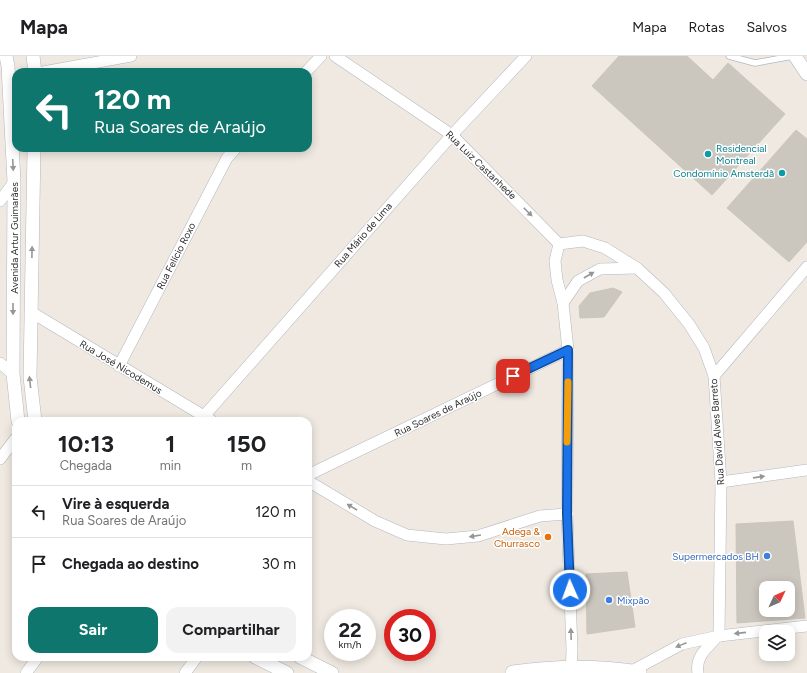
<!DOCTYPE html>
<html lang="pt">
<meta charset="utf-8">
<style>
:root{--surface:#fff;--page:#f2f2f2;--text:#202124;--muted:#757577;--line:#e0e0e0;--accent:#0f766e}
body{margin:0;font-family:Figtree,sans-serif;background:var(--page);color:var(--text);height:100vh;display:flex;flex-direction:column;font-size:15px;white-space:nowrap}
*{box-sizing:border-box;margin:0}
p{font-size:13px;color:var(--muted)}
.icon{flex:none;width:22px;height:22px;fill:none;stroke:currentColor;stroke-width:2;stroke-linecap:round;stroke-linejoin:round}
.map{position:relative;flex:1;overflow:hidden}
.drawer{position:absolute;left:12px;top:361px;width:300px;height:244px;display:flex;flex-direction:column;background:var(--surface);border-radius:12px;box-shadow:0 2px 10px #0003}
.drawer>*{flex:none}
.banner{position:absolute;left:12px;top:12px;width:300px;height:84px;border-radius:12px;box-shadow:0 2px 10px #0003;background:#0f766e;color:#fff;overflow:hidden}
.needle{width:26px;rotate:46deg}
.fabs{position:absolute;left:759px;top:525px;display:grid;gap:8px}
.fabs a{display:grid;place-items:center;width:36px;height:36px;border-radius:8px;background:var(--surface);box-shadow:0 2px 10px #0003;font-size:20px}
.speed{position:absolute;left:324px;top:553px;display:flex;gap:8px;font-size:20px;font-weight:700;text-align:center}
.speed>*{display:grid;place-content:center;width:52px;height:52px;border-radius:50%;background:var(--surface);box-shadow:0 2px 10px #0003;line-height:1}
.speed small{font-size:10px;font-weight:400}
.speed .limit{border:6px solid #d22;background:#fff;color:#111}
.pin{position:absolute;display:grid;place-items:center;width:34px;height:34px;color:#fff;margin:-17px;border-radius:8px;box-shadow:0 2px 6px #0006}
.me{position:absolute;width:44px;margin:-22px;rotate:358deg;stroke-linejoin:round;filter:drop-shadow(0 0 3px #0008)}
.turn{display:flex;align-items:center;gap:14px;height:84px;padding:0 16px;font-size:18px}
.turn .icon{width:52px;height:52px;stroke-width:2.5}
.turn b{display:block;font-size:28px;line-height:34px}
.eta{display:flex;justify-content:space-evenly;align-items:center;height:68px;text-align:center}
.eta b{font-size:24px;font-weight:700;line-height:28px}
.cta{display:flex;gap:8px;margin-top:auto;padding:8px 16px}
.cta a{flex:1;height:46px;border-radius:12px;background:var(--accent);color:#fff;font-size:16px;font-weight:700;line-height:46px;text-align:center}
.cta a+a{background:var(--page);color:var(--text)}
ul{padding:0;list-style:none}
li{display:flex;align-items:center;gap:12px;height:52px;padding:0 16px;border-top:1px solid var(--line)}
li div{flex:1}
li b{display:block;font-size:15px}
li em{font-style:normal}
header{display:flex;align-items:center;gap:24px;box-sizing:border-box;height:56px;padding:0 20px;background:var(--surface);border-bottom:1px solid var(--line)}
header strong{font-size:19px}
nav{display:flex;gap:22px;margin-inline-start:auto;font-size:14px}
.map>svg:first-child{display:block}
.building{fill:#cbc7bf;stroke:#cbc5ba;fill-rule:evenodd}
.lines{fill:none;stroke-linecap:round;stroke-linejoin:round}
.service-casing{stroke:#b4b7c1;stroke-width:7}
.minor-casing{stroke:#b4b7c1;stroke-width:12}
.tertiary-casing{stroke:#b4b7c1;stroke-width:14}
.secondary-casing{stroke:#b4b7c1;stroke-width:16}
.service{stroke:#fff;stroke-width:5.5}
.minor{stroke:#fff;stroke-width:11}
.tertiary{stroke:#fff;stroke-width:13}
.secondary{stroke:#fff;stroke-width:15}
.oneway{fill:#969696}
.route-casing{stroke:#114b97;stroke-width:10}
.route{stroke:#1a73e8;stroke-width:7}
.slow{stroke:#f59e0b;stroke-width:7}
.culture-dot{fill:#0f9aa8;stroke:#fff;stroke-width:1.5}
.food-dot{fill:#e8710a;stroke:#fff;stroke-width:1.5}
.shop-dot{fill:#3f7fe0;stroke:#fff;stroke-width:1.5}
.labels{text-anchor:middle;dominant-baseline:central;stroke-width:3;stroke-linejoin:round;paint-order:stroke}
.culture-label{font-size:10px;fill:#0d838f;stroke:#fff;text-anchor:start}
.street-label{font-size:10px;fill:#2e2e2e;stroke:#fff}
.food-label{font-size:10px;fill:#c56008;stroke:#fff;text-anchor:end}
.shop-label{font-size:10px;fill:#366cbe;stroke:#fff;text-anchor:end}
</style>
<header>
<strong>Mapa</strong>
<nav><a>Mapa</a><a>Rotas</a><a>Salvos</a></nav>
</header>
<div class="map">
<svg width="807" height="617" viewBox="0 0 807 617">
<rect width="100%" height="100%" fill="#efe9e1"/>
<g class="building">
<polygon points="619,0 687,0 713,24 728,7 785,58 712,139 592,30"/>
<polygon points="796,74 807,83 807,186 789,206 727,152"/>
<polygon points="613,232 622,236 604,261 580,262 579,250 590,237"/>
<path d="M793 465 805 562 737 567 736 468ZM766 532H788V554H766Z"/>
<polygon points="627,516 635,571 587,578 586,518"/>
</g>
<g class="lines">
<defs>
<polyline id="service" points="729,0 755,7 793,0"/>
<g id="minor">
<polyline points="335,0 452,79 559,188"/>
<polyline points="43,16 131,0"/>
<polyline points="306,16 321,0"/>
<polyline points="0,145 14,126"/>
<polyline points="559,188 583,185 605,192 637,212 664,237 689,268 704,292 714,320 721,426 719,580"/>
<polyline points="559,188 555,205 557,224 563,247 568,294 567,458 572,594 571,617"/>
<polyline points="563,247 578,225 600,213 637,212"/>
<polyline points="31,256 212,365"/>
<polyline points="0,307 13,318"/>
<polyline points="119,310 227,102 236,92"/>
<polyline points="714,320 807,211"/>
<polyline points="204,360 452,79 526,0"/>
<polyline points="0,403 16,382"/>
<polyline points="308,419 568,294"/>
<polyline points="308,425 375,465 407,479 446,483 478,480 540,460 567,458"/>
<polyline points="721,426 807,414"/>
<polyline points="630,616 682,588 719,580 807,570"/>
<polyline points="26,617 38,601"/>
<polyline points="185,617 197,601"/>
<path d="M698 617C695 600 708 591 718 580"/>
</g>
<g id="tertiary">
<polyline points="6,0 8,10 14,126 13,318 18,365"/>
<polyline points="33,0 35,16"/>
<polyline points="795,0 807,18"/>
<polyline points="34,92 30,321 35,365"/>
<polyline points="255,601 287,617"/>
<polyline points="300,601 332,617"/>
</g>
<path id="secondary" d="M513 617C555 611 596 610 639 617"/>
</defs>
<use href="#service" class="service-casing"/>
<use href="#minor" class="minor-casing"/>
<use href="#tertiary" class="tertiary-casing"/>
<use href="#secondary" class="secondary-casing"/>
<use href="#service" class="service"/>
<use href="#minor" class="minor"/>
<use href="#tertiary" class="tertiary"/>
<use href="#secondary" class="secondary"/>
</g>
<defs><path id="oneway-solid" d="M-6-.8H1V-3.2L6.5 0L1 3.2V.8H-6Z"/></defs>
<g class="oneway">
<use href="#oneway-solid" transform="translate(13 109) rotate(87)"/>
<use href="#oneway-solid" transform="translate(528 156) rotate(45)"/>
<use href="#oneway-solid" transform="translate(32 196) rotate(-89)"/>
<use href="#oneway-solid" transform="translate(589 219) rotate(-30)"/>
<use href="#oneway-solid" transform="translate(13 253) rotate(90)"/>
<use href="#oneway-solid" transform="translate(30 326) rotate(-96)"/>
<use href="#oneway-solid" transform="translate(759 421) rotate(-8)"/>
<use href="#oneway-solid" transform="translate(352 451) rotate(-149)"/>
<use href="#oneway-solid" transform="translate(475 480) rotate(171)"/>
<use href="#oneway-solid" transform="translate(740 577) rotate(174)"/>
<use href="#oneway-solid" transform="translate(571 578) rotate(-92)"/>
<use href="#oneway-solid" transform="translate(681 589) rotate(158)"/>
</g>
<g class="lines">
<defs>
<polyline id="route" points="513,320 568,294 567,458 570,534"/>
</defs>
<use href="#route" class="route-casing"/>
<use href="#route" class="route"/>
<polyline class="slow" points="567,386 568,326"/>
</g>
<g class="culture-dot">
<circle cx="708" cy="98" r="4"/>
<circle cx="782" cy="117" r="4"/>
</g>
<circle class="food-dot" cx="548" cy="481" r="4"/>
<g class="shop-dot">
<circle cx="767" cy="500" r="4"/>
<circle cx="609" cy="544" r="4"/>
</g>
<g class="labels">
<g class="culture-label">
<text x="716" y="92">Residencial<tspan x="716" dy="12">Montreal</tspan></text>
<text x="774" y="117" text-anchor="end">Condomínio Amsterdã</text>
</g>
<g class="street-label">
<text transform="translate(481 109) rotate(44)">Rua Luiz Castanhede</text>
<text transform="translate(363 179) rotate(-49)">Rua Mário de Lima</text>
<text transform="translate(14 182) rotate(-90)">Avenida Artur Guimarães</text>
<text transform="translate(176 200) rotate(-63)">Rua Felício Roxo</text>
<text transform="translate(121 311) rotate(31)">Rua José Nicodemus</text>
<text transform="translate(438 357) rotate(-26)">Rua Soares de Araújo</text>
<text transform="translate(717 376) rotate(-94)">Rua David Alves Barreto</text>
</g>
<g class="food-label">
<text x="540" y="475">Adega &amp;<tspan x="540" dy="12">Churrasco</tspan></text>
</g>
<g class="shop-label">
<text x="759" y="500">Supermercados BH</text>
<text x="617" y="544" text-anchor="start">Mixpão</text>
</g>
</g>
</svg>
<div class="fabs">
<a><svg class="needle" viewBox="-14 -14 28 28"><path d="M0-13l5 13h-10z" fill="#e53935"/><path d="M0 13l5-13h-10z" fill="#757577"/></svg></a>
<a><svg class="icon" aria-label="layers" viewBox="0 0 24 24"><path d="M12 4l9 5-9 5-9-5zM3 14l9 5 9-5"/></svg></a>
</div>
<div class="speed"><div>22<small>km/h</small></div><div class="limit">30</div></div>
<div class="pin" style="left:513px;top:320px;background:#d93025"><svg class="icon" aria-label="arrive" viewBox="0 0 24 24"><path d="M6 21V4h12l-3 4 3 4H6"/></svg></div>
<svg class="me" style="left:570px;top:534px" viewBox="-20 -20 40 40"><circle r="17" fill="#1a73e8" stroke="#fff" stroke-width="3"/><path d="M0-11L8 9 0 5-8 9z" fill="#fff"/></svg>
<div class="banner">
<div class="turn"><svg class="icon" aria-label="left" viewBox="0 0 24 24"><path d="M17 20v-9H6M10 6l-5 5 5 5"/></svg><div><b>120 m</b>Rua Soares de Araújo</div></div>
</div>
<section class="drawer">
<div class="eta">
<div><b>10:13</b><p>Chegada</p></div>
<div><b>1</b><p>min</p></div>
<div><b>150</b><p>m</p></div>
</div>
<ul>
<li><svg class="icon" aria-label="left" viewBox="0 0 24 24"><path d="M17 20v-9H6M10 6l-5 5 5 5"/></svg><div><b>Vire à esquerda</b><p>Rua Soares de Araújo</p></div><em>120 m</em></li>
<li><svg class="icon" aria-label="arrive" viewBox="0 0 24 24"><path d="M6 21V4h12l-3 4 3 4H6"/></svg><div><b>Chegada ao destino</b></div><em>30 m</em></li>
</ul>
<div class="cta"><a>Sair</a><a>Compartilhar</a></div>
</section>
</div>
